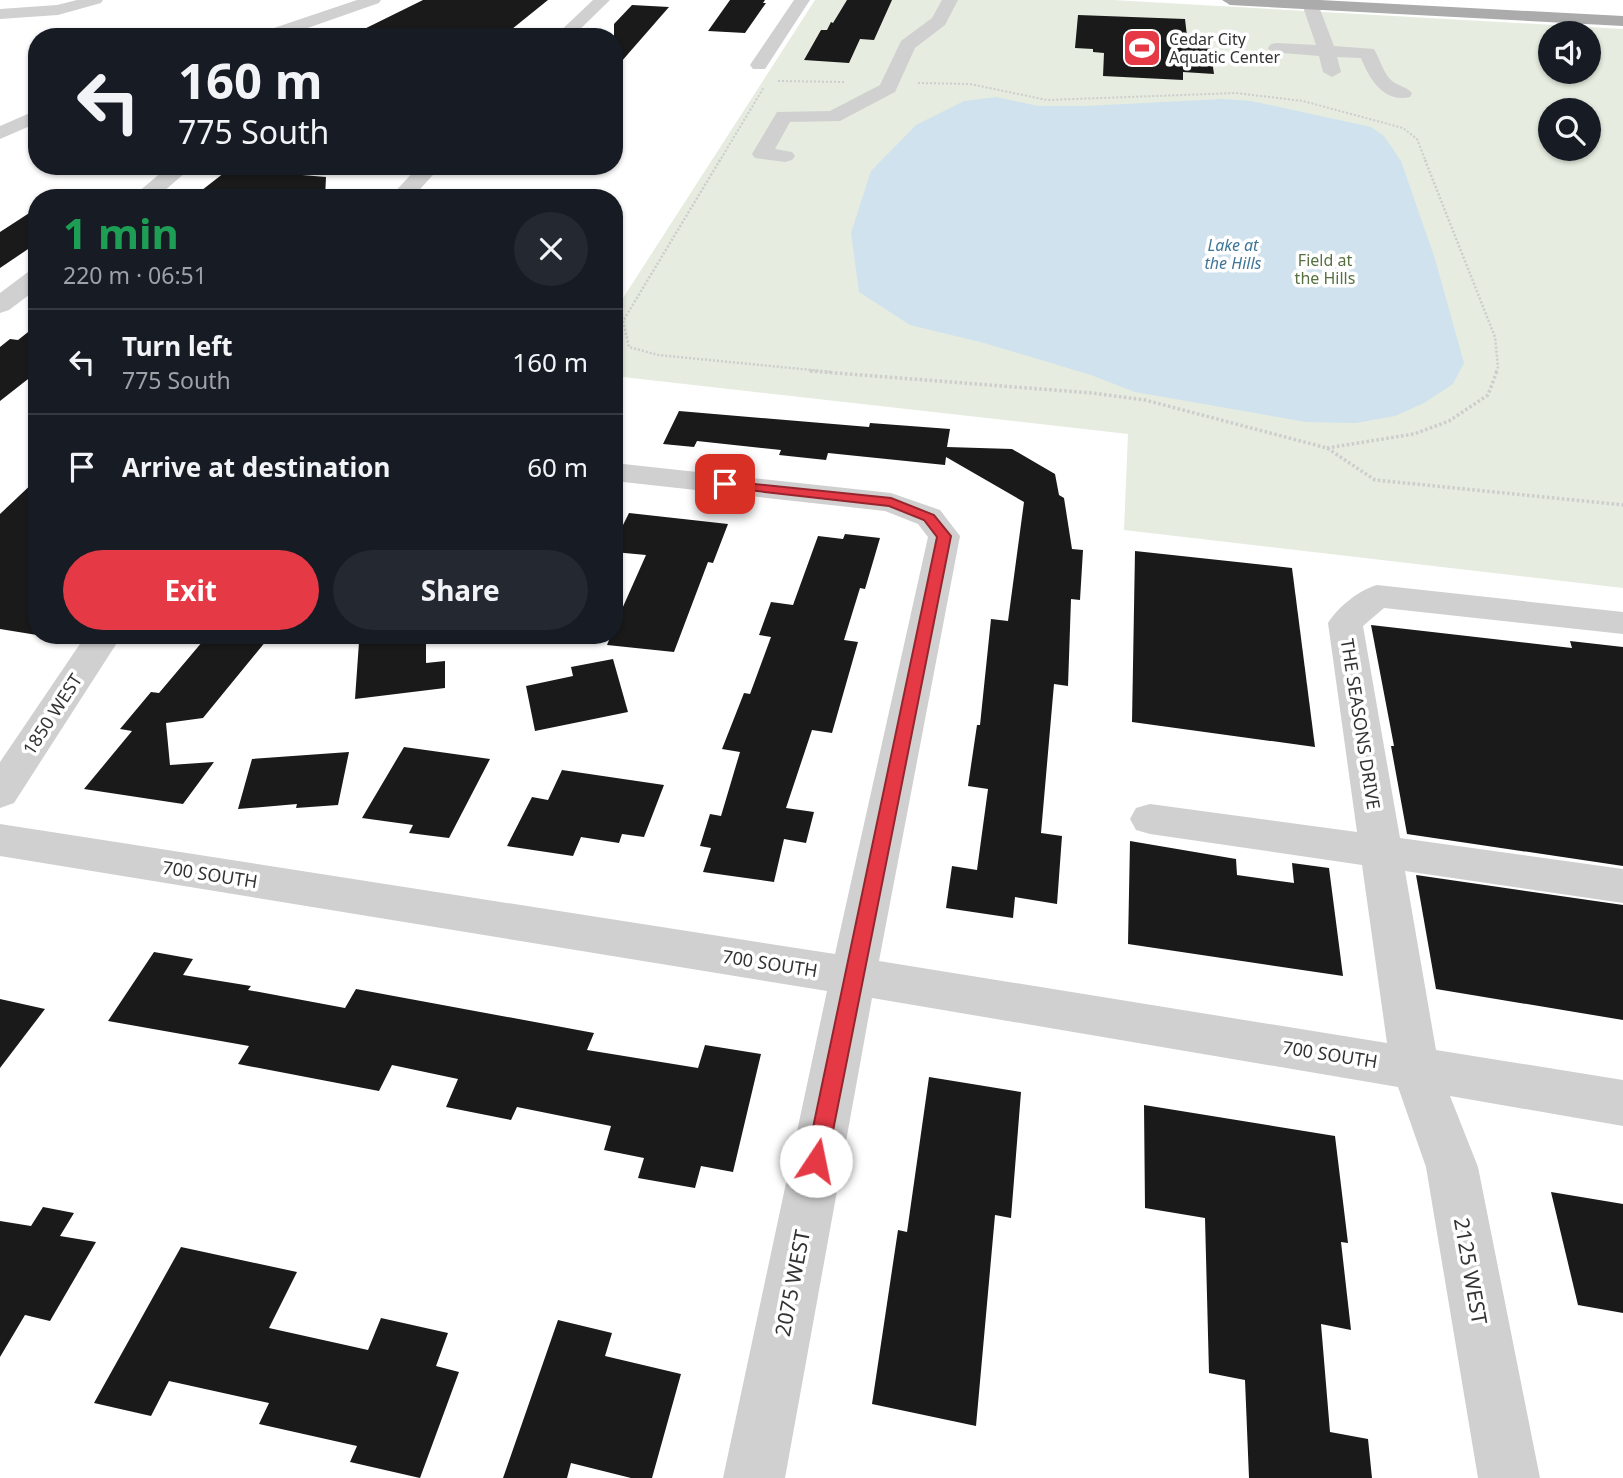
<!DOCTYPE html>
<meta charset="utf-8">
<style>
:root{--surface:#171b24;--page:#242831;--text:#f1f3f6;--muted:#9ea1a6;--line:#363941;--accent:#e63946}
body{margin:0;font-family:"Noto Sans",sans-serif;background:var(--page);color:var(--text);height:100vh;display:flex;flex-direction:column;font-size:26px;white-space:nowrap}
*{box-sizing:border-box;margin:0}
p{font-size:23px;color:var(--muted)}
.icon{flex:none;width:38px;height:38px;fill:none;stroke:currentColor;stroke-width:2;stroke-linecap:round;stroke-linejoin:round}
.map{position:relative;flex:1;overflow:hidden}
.side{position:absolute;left:28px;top:189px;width:595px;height:455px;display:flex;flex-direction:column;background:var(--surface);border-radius:28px;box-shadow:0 2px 5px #0004}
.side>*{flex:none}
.top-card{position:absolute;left:28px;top:28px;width:595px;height:147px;border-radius:28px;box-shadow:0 2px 5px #0004;background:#171b24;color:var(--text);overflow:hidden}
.controls{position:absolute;left:1538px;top:21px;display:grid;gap:14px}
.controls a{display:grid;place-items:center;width:63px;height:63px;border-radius:50%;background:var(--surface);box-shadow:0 2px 5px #0004;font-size:35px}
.pin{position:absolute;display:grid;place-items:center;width:60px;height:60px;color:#fff;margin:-30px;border-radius:14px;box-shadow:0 4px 10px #0006}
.me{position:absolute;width:77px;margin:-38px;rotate:11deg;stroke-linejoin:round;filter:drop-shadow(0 0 5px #0008)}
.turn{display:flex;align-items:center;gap:24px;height:147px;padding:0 35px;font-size:32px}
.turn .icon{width:91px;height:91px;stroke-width:2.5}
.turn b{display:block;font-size:49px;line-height:60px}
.round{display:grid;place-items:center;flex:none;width:74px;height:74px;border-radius:37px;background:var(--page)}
.overview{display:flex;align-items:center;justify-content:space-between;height:119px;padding:0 35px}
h1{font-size:42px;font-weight:700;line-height:52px;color:#1e9e55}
.primary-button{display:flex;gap:14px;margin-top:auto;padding:14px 35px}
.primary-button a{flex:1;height:80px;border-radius:42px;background:var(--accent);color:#fff;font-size:28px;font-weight:700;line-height:80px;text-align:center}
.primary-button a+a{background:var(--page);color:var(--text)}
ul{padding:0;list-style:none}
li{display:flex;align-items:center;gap:21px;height:105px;padding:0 35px;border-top:2px solid var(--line)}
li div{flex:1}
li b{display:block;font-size:26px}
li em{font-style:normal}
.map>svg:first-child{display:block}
.green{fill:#e6ecdf;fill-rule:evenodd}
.water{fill:#cfe2ee}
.building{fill:#1a1a1a}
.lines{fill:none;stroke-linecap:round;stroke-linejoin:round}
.path-far2{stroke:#cdcdcd;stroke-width:2;stroke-dasharray:2 2;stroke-linecap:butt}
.path-far1{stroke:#cdcdcd;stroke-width:2.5;stroke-dasharray:2 2;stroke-linecap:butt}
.path{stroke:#cdcdcd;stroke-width:3.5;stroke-dasharray:2.5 2.5;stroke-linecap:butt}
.minor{fill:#d0d0d0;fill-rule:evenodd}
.major{fill:#ababab;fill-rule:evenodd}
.route{fill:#e63946;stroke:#96252e;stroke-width:2}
.labels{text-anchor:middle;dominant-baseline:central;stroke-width:7;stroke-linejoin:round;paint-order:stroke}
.far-poi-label{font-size:16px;fill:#333;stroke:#fff;text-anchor:start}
.far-water-label{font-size:16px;font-style:italic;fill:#3f7597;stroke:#fff}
.far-park-label{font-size:16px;fill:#56703f;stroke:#fff}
.street-label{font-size:18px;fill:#333;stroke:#fff}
.near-street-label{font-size:21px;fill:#333;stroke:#fff}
</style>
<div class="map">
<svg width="1623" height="1478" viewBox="0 0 1623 1478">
<rect width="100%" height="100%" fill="#fff"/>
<path class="green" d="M815 0H1113L1623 29V588L1124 530 1128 434 614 376V312ZM1550 33H1589V72H1550ZM1550 110H1589V149H1550Z"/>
<polygon class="water" points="996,97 1038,106 1086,106 1222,99 1251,101 1371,127 1384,136 1401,161 1435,259 1464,363 1453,384 1424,403 1395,416 1356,423 1306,422 1135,392 1091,375 984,343 910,325 859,292 851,233 871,171 916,125 964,101"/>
<g class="building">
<polygon points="423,0 548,0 502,37 348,37"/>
<polygon points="730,0 765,0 763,3 766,3 745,33 708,31"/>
<polygon points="847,0 892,0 874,40 860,39 849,63 804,60 821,30 827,30 831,22 833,23"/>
<polygon points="632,5 669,7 614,70 614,24"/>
<polygon points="1078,15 1185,19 1188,45 1210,47 1214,74 1183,72 1183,80 1103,76 1104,53 1093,52 1093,49 1075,48"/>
<polygon points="229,169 326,177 325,198 244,198 197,194"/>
<polygon points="37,208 37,243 0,268 0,232"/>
<polygon points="37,325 37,372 0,401 0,347 10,339 18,340"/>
<polygon points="679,411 869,427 870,423 950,429 947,447 1012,449 1055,474 1059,495 1064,498 1072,549 1083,550 1080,600 1071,599 1068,686 1054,684 1041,833 1062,836 1057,904 1015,897 1013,918 946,908 952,866 977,870 988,789 968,786 977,725 980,725 991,619 1008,621 1024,502 946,457 945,465 828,453 826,460 779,455 781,450 697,441 694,447 663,444"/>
<polygon points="37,479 37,635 0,629 0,514"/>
<polygon points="629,513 728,524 713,563 708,562 674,652 607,645 611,635 614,635 614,627 646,555 614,552 614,543"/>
<polygon points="845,534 880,538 865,589 860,588 844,640 858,642 832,733 812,730 786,808 814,812 806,843 784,839 774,882 703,872 711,848 700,846 710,814 721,816 740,752 722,749 744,693 750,694 771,637 759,635 771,602 793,605 818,536 843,539"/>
<polygon points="1135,551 1292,568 1315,747 1132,722"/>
<polygon points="1371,625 1572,648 1570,641 1623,647 1623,866 1407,834 1391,746 1394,746"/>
<polygon points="208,635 271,635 203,718 166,723 170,765 214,762 183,804 84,789 132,731 120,729 151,692 159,693"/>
<polygon points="412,635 426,635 426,663 445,661 445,688 355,699 359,642"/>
<polygon points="613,659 628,712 535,731 526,686 573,676 571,667"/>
<polygon points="404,747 490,759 449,838 409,833 413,825 362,818"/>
<polygon points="349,752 338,805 296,808 297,804 238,809 252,759"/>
<polygon points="562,770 664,785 644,837 622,834 619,843 581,837 573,856 507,846 532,797 548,800"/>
<polygon points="1130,841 1236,859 1237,875 1294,883 1292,863 1329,868 1343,976 1128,944"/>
<polygon points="1416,875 1623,905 1623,1020 1436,989"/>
<polygon points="154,952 193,959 183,975 251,986 248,990 345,1008 356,989 594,1033 587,1050 698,1068 705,1045 761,1054 733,1172 701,1166 695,1188 638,1178 644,1158 604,1150 611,1126 517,1107 511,1120 446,1107 458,1079 392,1065 379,1091 238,1064 249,1046 108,1021"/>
<polygon points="0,999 45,1009 0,1068"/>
<polygon points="929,1077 1021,1092 1011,1218 995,1215 976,1426 872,1404 898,1230 907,1232"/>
<polygon points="1144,1105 1335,1136 1348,1243 1341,1242 1351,1330 1321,1324 1330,1432 1368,1439 1372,1478 1249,1478 1245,1380 1209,1373 1205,1218 1145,1208"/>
<polygon points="1551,1192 1623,1204 1623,1313 1578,1305"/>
<polygon points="43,1207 74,1213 60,1236 96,1242 50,1321 25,1315 0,1357 0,1221 31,1226"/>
<polygon points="181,1247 297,1272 269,1328 368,1350 381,1318 448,1333 436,1366 459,1372 420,1478 350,1462 357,1446 259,1424 269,1403 169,1381 151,1416 94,1403"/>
<polygon points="558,1320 612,1333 605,1356 681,1374 652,1478 631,1478 571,1463 567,1478 503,1478"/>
</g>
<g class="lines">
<g class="path-far2">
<polyline points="778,81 846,82"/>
<polyline points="918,83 970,84 1047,100 1236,93 1303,101 1403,128 1417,139 1426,162"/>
<polyline points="719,162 764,87"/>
</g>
<g class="path-far1">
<polyline points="720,160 623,321 629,347 658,355 832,372"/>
<polyline points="1425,160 1495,337 1498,367 1496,372"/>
</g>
<g class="path">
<polyline points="810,371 1092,393 1145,400 1327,448 1375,480 1623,505"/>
<polyline points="1327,448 1414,434 1449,421 1488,395 1497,371"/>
</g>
<g class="minor">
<polygon points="77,0 103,0 101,3 58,15 0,19 0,9 57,5"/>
<polygon points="357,0 381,0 379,3 282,37 257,37 259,33"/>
<polygon points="593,0 610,0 572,37 554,37"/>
<polygon points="794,0 810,0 765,69 753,69 750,65"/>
<polygon points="942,0 958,0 945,25 915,48 895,92 840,121 790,122 775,149 792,152 795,156 792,160 785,162 755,158 752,154 777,112 830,111 880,85 901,41 932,18"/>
<path d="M1307 0 1316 1 1318 4 1334 46 1374 49C1380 59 1383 73 1392 81 1399 86 1407 87 1412 93L1410 97C1383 103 1369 78 1361 58L1337 57 1341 72 1332 77 1323 72 1319 56 1271 52 1268 48 1271 44 1277 43 1316 45 1302 4Z"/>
<polygon points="37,110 37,123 0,139 0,126"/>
<polygon points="169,166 193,166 156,198 131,198"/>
<polygon points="419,166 441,166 412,198 389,198"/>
<polygon points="37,270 37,289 9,310 0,313 0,293 28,272"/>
<path d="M614 463 891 493 940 510 960 536 879 961 1387 1043 1362 865 1150 834 1136 830 1130 819 1136 808 1150 804 1357 832 1328 623C1338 607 1359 590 1377 585L1623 612V634L1384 608 1363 626 1400 838 1623 869V903L1405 871 1436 1050 1623 1080V1126L1450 1096 1478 1167 1540 1478H1478L1426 1167 1398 1087 872 998 785 1478H723L827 991 0 856V824L835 954 928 537 918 524 885 511 614 481Z"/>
<polygon points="86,635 122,635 14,803 0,808 0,762"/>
</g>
<polygon class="major" points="1222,0 1320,0 1623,16 1623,26 1230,5"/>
</g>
<polygon class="route" points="725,481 891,498 934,515 951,536 827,1161 824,1168 816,1171 809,1168 806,1161 937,537 924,520 889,506 721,487 721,482"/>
<defs>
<symbol id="stadium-square" viewBox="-11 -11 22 22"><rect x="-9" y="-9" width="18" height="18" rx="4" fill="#e63946" stroke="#fff"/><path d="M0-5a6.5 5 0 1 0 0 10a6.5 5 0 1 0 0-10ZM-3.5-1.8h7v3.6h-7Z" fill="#fff"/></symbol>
</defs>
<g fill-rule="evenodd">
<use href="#stadium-square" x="1120" y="26" width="44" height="44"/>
</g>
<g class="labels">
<g class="far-poi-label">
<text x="1169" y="39">Cedar City<tspan x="1169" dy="18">Aquatic Center</tspan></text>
</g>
<g class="far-water-label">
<text x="1233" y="245">Lake at<tspan x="1233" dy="18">the Hills</tspan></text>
</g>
<g class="far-park-label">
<text x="1325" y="260">Field at<tspan x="1325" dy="18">the Hills</tspan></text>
</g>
<g class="street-label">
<text transform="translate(52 714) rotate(-57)">1850 WEST</text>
<text transform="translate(1361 724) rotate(81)">THE SEASONS DRIVE</text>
<text transform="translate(210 874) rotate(9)">700 SOUTH</text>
<text transform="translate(770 963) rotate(9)">700 SOUTH</text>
<text transform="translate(1330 1054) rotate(9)">700 SOUTH</text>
</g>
<g class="near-street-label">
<text transform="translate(1471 1271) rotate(80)">2125 WEST</text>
<text transform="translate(792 1283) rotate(-79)">2075 WEST</text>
</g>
</g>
</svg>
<div class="controls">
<a><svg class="icon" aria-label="sound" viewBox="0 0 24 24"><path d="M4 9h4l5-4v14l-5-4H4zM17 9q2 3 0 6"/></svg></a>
<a><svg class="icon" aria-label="search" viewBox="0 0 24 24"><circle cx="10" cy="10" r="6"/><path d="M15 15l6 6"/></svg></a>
</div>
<div class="pin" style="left:725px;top:484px;background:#d93025"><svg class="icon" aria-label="arrive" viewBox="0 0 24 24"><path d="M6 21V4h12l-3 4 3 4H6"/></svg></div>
<svg class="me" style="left:816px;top:1161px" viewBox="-20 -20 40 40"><circle r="19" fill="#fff"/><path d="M0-13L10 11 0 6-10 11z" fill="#e63946"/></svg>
<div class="top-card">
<div class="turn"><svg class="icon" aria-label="left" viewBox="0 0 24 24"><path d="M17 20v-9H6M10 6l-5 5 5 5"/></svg><div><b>160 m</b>775 South</div></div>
</div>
<section class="side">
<div class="overview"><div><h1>1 min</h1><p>220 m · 06:51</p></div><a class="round"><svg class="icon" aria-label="close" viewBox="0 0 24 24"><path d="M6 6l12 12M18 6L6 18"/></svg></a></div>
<ul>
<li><svg class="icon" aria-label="left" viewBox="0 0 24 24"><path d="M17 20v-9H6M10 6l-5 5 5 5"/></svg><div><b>Turn left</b><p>775 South</p></div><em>160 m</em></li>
<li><svg class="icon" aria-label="arrive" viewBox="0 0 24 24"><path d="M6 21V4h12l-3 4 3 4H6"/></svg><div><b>Arrive at destination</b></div><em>60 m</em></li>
</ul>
<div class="primary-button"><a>Exit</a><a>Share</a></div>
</section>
</div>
